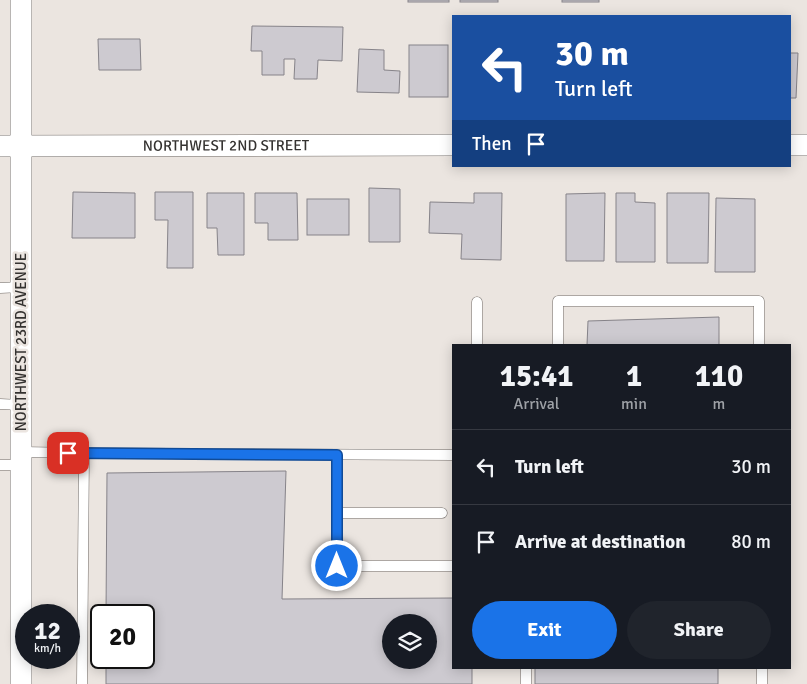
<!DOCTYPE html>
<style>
:root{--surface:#171b24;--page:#20242c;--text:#f1f3f6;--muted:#9ea1a6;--line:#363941;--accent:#1a73e8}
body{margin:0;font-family:Signika,sans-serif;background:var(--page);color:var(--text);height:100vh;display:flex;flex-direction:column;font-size:19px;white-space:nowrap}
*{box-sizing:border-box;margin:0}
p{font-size:16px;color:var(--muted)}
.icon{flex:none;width:28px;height:28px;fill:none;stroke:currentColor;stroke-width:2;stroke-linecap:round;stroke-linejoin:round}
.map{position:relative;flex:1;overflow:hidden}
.sheet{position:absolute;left:452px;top:344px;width:339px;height:325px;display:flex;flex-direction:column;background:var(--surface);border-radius:0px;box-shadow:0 2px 12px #0003}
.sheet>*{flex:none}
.hud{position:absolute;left:452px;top:15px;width:339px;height:152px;border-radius:0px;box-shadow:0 2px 12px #0003;background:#1a4fa0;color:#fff;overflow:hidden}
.fabs{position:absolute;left:382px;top:614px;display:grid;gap:10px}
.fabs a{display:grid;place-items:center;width:55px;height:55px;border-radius:50%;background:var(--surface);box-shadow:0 2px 12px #0003;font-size:25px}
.speed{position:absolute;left:15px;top:604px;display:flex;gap:10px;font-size:25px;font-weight:700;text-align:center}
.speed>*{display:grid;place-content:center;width:65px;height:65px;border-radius:50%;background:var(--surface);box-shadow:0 2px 12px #0003;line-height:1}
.speed small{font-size:12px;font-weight:400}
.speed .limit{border:2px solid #111;border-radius:8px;background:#fff;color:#111}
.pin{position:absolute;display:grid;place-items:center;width:42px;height:42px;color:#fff;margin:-21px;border-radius:10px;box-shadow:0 2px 8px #0006}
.me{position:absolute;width:55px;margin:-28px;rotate:0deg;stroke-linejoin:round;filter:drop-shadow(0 0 4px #0008)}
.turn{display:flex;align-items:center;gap:18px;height:105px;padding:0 20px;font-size:22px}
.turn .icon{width:65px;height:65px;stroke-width:2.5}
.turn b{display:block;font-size:35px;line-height:42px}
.then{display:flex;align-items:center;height:48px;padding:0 20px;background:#0003;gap:10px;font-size:19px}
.eta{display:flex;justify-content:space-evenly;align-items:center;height:85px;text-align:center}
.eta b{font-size:30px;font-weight:800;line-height:35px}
.primary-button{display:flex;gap:10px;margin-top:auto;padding:10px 20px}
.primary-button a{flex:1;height:58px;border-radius:30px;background:var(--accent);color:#fff;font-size:20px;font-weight:800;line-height:58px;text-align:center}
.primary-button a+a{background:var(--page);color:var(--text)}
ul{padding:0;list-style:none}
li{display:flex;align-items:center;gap:15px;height:75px;padding:0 20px;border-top:1px solid var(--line)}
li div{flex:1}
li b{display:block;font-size:19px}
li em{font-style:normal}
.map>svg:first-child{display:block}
.building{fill:#cdcad0;stroke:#868389;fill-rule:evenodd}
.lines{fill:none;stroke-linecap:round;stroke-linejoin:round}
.service-casing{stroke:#716b67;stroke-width:11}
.minor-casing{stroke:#716b67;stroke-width:22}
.service{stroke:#fff;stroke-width:10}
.minor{stroke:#fff;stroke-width:21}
.route-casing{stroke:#114b97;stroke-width:12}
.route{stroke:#1a73e8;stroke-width:9}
.labels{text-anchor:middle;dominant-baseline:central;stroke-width:5;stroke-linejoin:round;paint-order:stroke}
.street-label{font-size:15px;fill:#343230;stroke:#ebe5e0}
</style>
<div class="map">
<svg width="807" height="684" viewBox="0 0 807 684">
<rect width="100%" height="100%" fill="#ebe5e0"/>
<g class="building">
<rect x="408" y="0" width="41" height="2"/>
<rect x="460" y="0" width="38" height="2"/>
<rect x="562" y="0" width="37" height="2"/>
<polygon points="252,26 343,27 342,61 318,60 317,79 294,79 295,59 284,59 284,75 262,75 262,51 251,51"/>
<polygon points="98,39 140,39 141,70 99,70"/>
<rect x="409" y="45" width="39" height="52"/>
<polygon points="359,49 384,50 384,70 400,71 399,93 357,92"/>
<polygon points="790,53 798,53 796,98 790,98"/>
<polygon points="369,188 400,189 400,242 369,242"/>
<polygon points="73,192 135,193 135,238 72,238"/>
<polygon points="155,192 193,192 193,268 167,268 168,220 155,220"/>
<polygon points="207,193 244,193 244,255 218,255 217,228 207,228"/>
<polygon points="255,193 297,193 298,240 268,240 268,223 255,223"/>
<polygon points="474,193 502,193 501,260 461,259 462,234 429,233 430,202 474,203"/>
<polygon points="605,193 604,261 566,261 566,194"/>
<polygon points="616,193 635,193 635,202 655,203 655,262 616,262"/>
<polygon points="667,193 709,193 708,263 667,263"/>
<polygon points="716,198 755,199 755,272 715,272"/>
<rect x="307" y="199" width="42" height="36"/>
<polygon points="719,317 719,345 587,345 588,321"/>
<path d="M286 471 282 599 454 598V668H472V684H106V658H144V615H106L107 473ZM391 622H429V660H391Z"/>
<rect x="535" y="668" width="183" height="16"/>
</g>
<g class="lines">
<defs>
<g id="service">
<polyline points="0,288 22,287"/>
<polyline points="477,302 477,345"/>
<polyline points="558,345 558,301 759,301 759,345"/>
<polyline points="0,404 21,405"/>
<polyline points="21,452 84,453"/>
<polyline points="337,455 337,566 454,566"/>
<polyline points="0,465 21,465"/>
<polyline points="337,513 442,513"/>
<polyline points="762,668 762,684"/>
<polyline points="82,684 84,453 454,455"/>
<polyline points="526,684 526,668"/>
</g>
<g id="minor">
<polyline points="21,0 21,684"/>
<polyline points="790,145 807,145"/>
<path id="s1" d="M0 146 454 145"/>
</g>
</defs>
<use href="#service" class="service-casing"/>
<use href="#minor" class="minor-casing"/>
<use href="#service" class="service"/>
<use href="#minor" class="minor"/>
</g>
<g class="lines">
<defs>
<polyline id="route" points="68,453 337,455 337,566"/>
</defs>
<use href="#route" class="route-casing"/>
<use href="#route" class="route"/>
</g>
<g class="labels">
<g class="street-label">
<text stroke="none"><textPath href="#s1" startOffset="226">NORTHWEST 2ND STREET</textPath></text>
<text transform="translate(21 342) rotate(-90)">NORTHWEST 23RD AVENUE</text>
</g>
</g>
</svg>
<div class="fabs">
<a><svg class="icon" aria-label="layers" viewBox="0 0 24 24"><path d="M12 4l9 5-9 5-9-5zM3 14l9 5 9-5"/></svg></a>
</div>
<div class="speed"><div>12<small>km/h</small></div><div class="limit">20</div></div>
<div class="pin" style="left:68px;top:453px;background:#d93025"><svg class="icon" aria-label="arrive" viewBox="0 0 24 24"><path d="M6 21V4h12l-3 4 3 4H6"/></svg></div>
<svg class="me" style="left:337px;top:566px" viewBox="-20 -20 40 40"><circle r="17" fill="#1a73e8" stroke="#fff" stroke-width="3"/><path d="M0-11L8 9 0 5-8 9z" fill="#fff"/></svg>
<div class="hud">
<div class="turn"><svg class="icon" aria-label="left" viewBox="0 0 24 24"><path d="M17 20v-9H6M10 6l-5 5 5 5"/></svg><div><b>30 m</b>Turn left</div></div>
<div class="then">Then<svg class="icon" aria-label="arrive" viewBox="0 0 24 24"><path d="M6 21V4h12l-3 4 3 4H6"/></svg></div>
</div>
<section class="sheet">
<div class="eta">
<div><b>15:41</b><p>Arrival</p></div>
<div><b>1</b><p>min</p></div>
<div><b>110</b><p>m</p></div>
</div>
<ul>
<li><svg class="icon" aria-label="left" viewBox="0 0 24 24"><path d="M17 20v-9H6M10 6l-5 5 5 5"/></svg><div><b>Turn left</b></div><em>30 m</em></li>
<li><svg class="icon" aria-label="arrive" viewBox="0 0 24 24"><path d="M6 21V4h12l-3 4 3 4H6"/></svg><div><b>Arrive at destination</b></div><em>80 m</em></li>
</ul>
<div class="primary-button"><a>Exit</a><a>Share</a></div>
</section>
</div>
